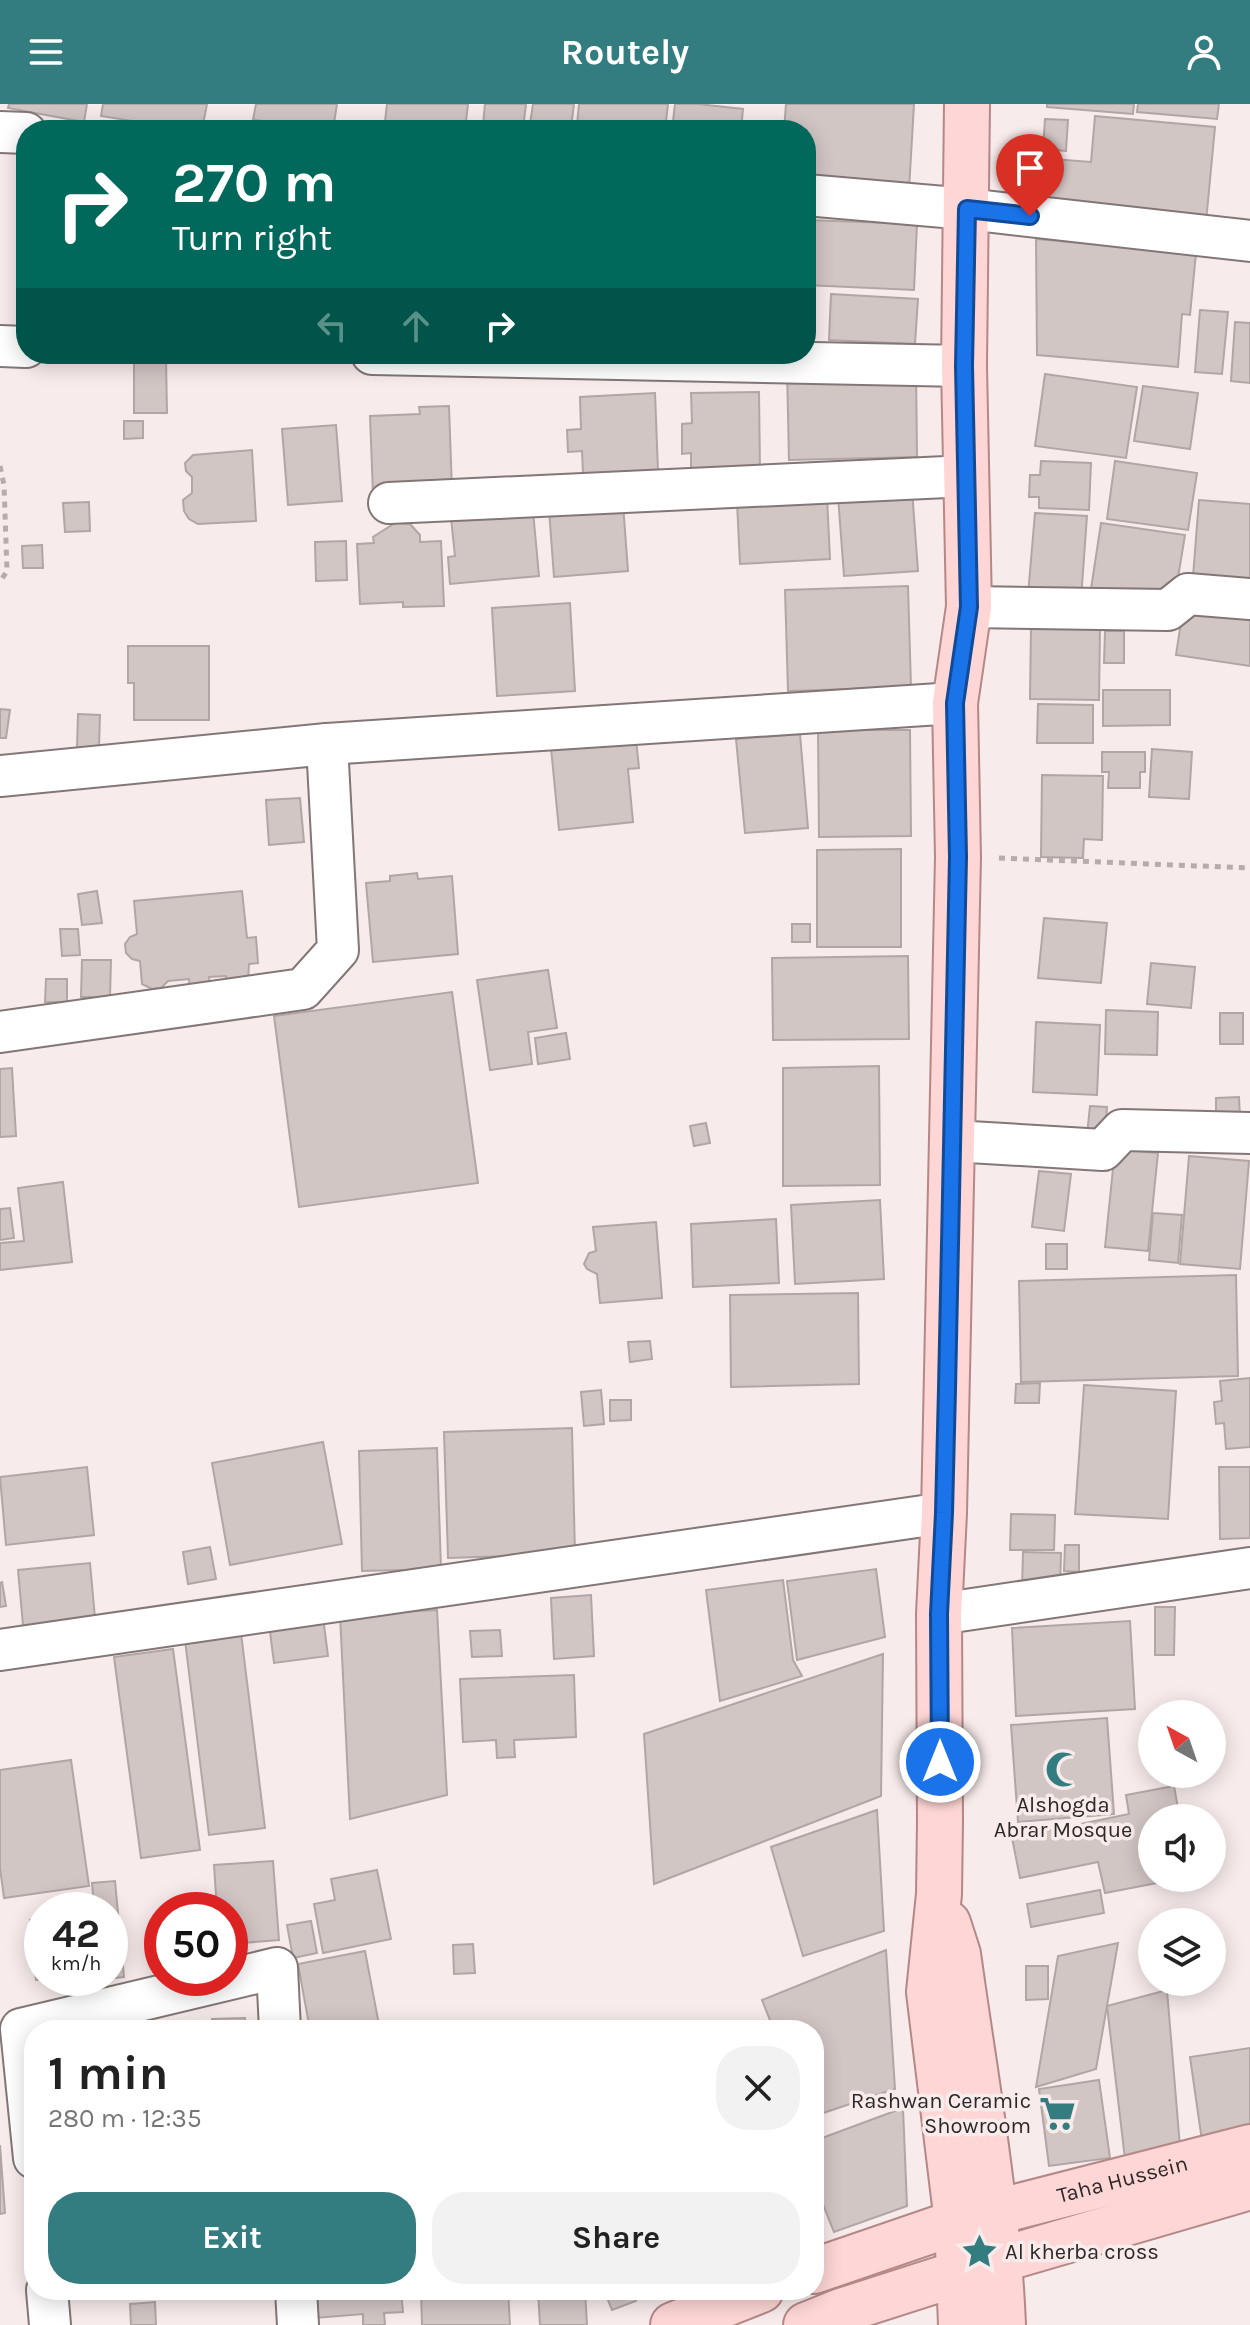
<!DOCTYPE html>
<meta charset="utf-8">
<style>
:root{--surface:#fff;--page:#f2f2f2;--text:#222;--muted:#767676;--accent:#337c80}
body{margin:0;font-family:Karla,sans-serif;background:var(--page);color:var(--text);height:100vh;display:flex;flex-direction:column;font-size:30px;white-space:nowrap}
*{box-sizing:border-box;margin:0}
p{font-size:26px;color:var(--muted)}
.icon{flex:none;width:44px;height:44px;fill:none;stroke:currentColor;stroke-width:2;stroke-linecap:round;stroke-linejoin:round}
.map{position:relative;flex:1;overflow:hidden}
.panel{position:absolute;left:24px;top:1916px;width:800px;height:280px;display:flex;flex-direction:column;background:var(--surface);border-radius:32px;box-shadow:0 4px 20px #0003}
.panel>*{flex:none}
.guide{position:absolute;left:16px;top:16px;width:800px;height:244px;border-radius:32px;box-shadow:0 4px 20px #0003;background:#00695c;color:#fff;overflow:hidden}
.needle{width:52px;rotate:320deg}
.controls{position:absolute;left:1138px;top:1596px;display:grid;gap:16px}
.controls a{display:grid;place-items:center;width:88px;height:88px;border-radius:50%;background:var(--surface);box-shadow:0 4px 20px #0003;font-size:40px}
.speed{position:absolute;left:24px;top:1788px;display:flex;gap:16px;font-size:40px;font-weight:700;text-align:center}
.speed>*{display:grid;place-content:center;width:104px;height:104px;border-radius:50%;background:var(--surface);box-shadow:0 4px 20px #0003;line-height:1}
.speed small{font-size:20px;font-weight:400}
.speed .limit{border:12px solid #d22;background:#fff;color:#111}
.pin{position:absolute;display:grid;place-items:center;width:68px;height:68px;color:#fff;margin:-82px -34px;border-radius:50% 50% 50% 0;rotate:-45deg;box-shadow:0 0 8px #0007}
.pin .icon{rotate:45deg}
.me{position:absolute;width:88px;margin:-44px;rotate:0deg;stroke-linejoin:round;filter:drop-shadow(0 0 6px #0008)}
.turn{display:flex;align-items:center;gap:28px;height:168px;padding:0 24px;font-size:36px}
.turn .icon{width:104px;height:104px;stroke-width:2.5}
.turn b{display:block;font-size:56px;line-height:68px}
.lanes{display:flex;align-items:center;height:76px;padding:0 24px;background:#0003;justify-content:center;gap:40px;direction:ltr}
.lanes .off{opacity:.35}
.round{display:grid;place-items:center;flex:none;width:84px;height:84px;border-radius:32px;background:var(--page)}
.summary{display:flex;align-items:center;justify-content:space-between;height:136px;padding:0 24px}
h1{font-size:48px;font-weight:700;line-height:60px}
.primary-button{display:flex;gap:16px;margin-top:auto;padding:16px 24px}
.primary-button a{flex:1;height:92px;border-radius:32px;background:var(--accent);color:#fff;font-size:32px;font-weight:700;line-height:92px;text-align:center}
.primary-button a+a{background:var(--page);color:var(--text)}
header{display:flex;justify-content:space-between;align-items:center;height:104px;padding:0 24px;background:var(--accent);color:#fff;font-size:36px;font-weight:700}
.map>svg:first-child{display:block}
.building{fill:#d2c6c5;stroke:#b2a6a5;stroke-width:2}
.lines{fill:none;stroke-linecap:round;stroke-linejoin:round}
.minor-casing{stroke:#827776;stroke-width:44}
.major-casing{stroke:#b48886;stroke-width:48}
.path{stroke:#b7acac;stroke-width:5;stroke-dasharray:6 6;stroke-linecap:butt}
.minor{stroke:#fff;stroke-width:40}
.major{stroke:#fdd6d5;stroke-width:44}
.route-casing{stroke:#114b97;stroke-width:20}
.route{stroke:#1a73e8;stroke-width:14}
.labels{text-anchor:middle;dominant-baseline:central;stroke-width:7;stroke-linejoin:round;paint-order:stroke}
.poi-label{font-size:22px;fill:#2d2828;stroke:#f8ebeb}
.street-label{font-size:22px;fill:#2d2828;stroke:#f8ebeb}
</style>
<header><svg class="icon" aria-label="menu" viewBox="0 0 24 24"><path d="M4 6h16M4 12h16M4 18h16"/></svg>Routely<svg class="icon" aria-label="person" viewBox="0 0 24 24"><circle cx="12" cy="8" r="4"/><path d="M4 21q1-7 8-7t8 7"/></svg></header>
<div class="map">
<svg width="1250" height="2221" viewBox="0 0 1250 2221">
<rect width="100%" height="100%" fill="#f8ebeb"/>
<g class="building">
<polygon points="9,0 87,0 84,18 8,4"/>
<polygon points="103,0 207,0 202,26 188,26 101,12"/>
<polygon points="256,0 337,0 333,26 253,16"/>
<polygon points="387,0 468,0 465,26 384,26"/>
<polygon points="485,0 526,0 523,25 483,21"/>
<polygon points="533,0 574,0 571,24 530,20"/>
<polygon points="579,0 668,0 665,26 620,26 577,21"/>
<polygon points="675,0 698,0 743,5 741,26 672,26"/>
<polygon points="786,0 914,0 909,86 806,80 806,26 784,26"/>
<polygon points="1047,0 1134,0 1133,10 1047,3"/>
<polygon points="1138,0 1219,0 1217,15 1137,8"/>
<polygon points="1095,12 1215,23 1206,118 1035,103 1040,54 1091,58"/>
<polygon points="1045,15 1068,16 1066,47 1043,45"/>
<polygon points="806,116 917,120 914,186 806,181"/>
<polygon points="1036,135 1196,149 1190,211 1182,210 1178,263 1037,251"/>
<polygon points="831,190 918,195 915,240 829,236"/>
<polygon points="1200,206 1228,208 1222,270 1195,268"/>
<polygon points="1235,218 1250,219 1250,279 1231,277"/>
<polygon points="134,255 166,255 167,309 134,309"/>
<polygon points="916,263 917,353 789,356 787,265"/>
<polygon points="1045,270 1137,283 1126,354 1035,342"/>
<polygon points="1143,282 1198,289 1190,345 1134,337"/>
<polygon points="759,288 760,368 691,370 691,349 682,350 682,320 692,319 691,289"/>
<polygon points="655,289 658,367 583,370 582,347 568,348 567,326 581,325 580,293"/>
<polygon points="449,302 452,387 373,390 370,312 420,310 419,303"/>
<polygon points="124,317 143,317 143,334 124,335"/>
<polygon points="336,321 342,397 288,401 282,325"/>
<polygon points="252,346 256,417 198,420 189,415 184,407 183,396 192,389 192,373 186,367 185,359 193,351"/>
<polygon points="1041,357 1091,359 1089,406 1039,404 1039,393 1029,393 1030,371 1040,371"/>
<polygon points="1115,357 1197,369 1188,426 1107,415"/>
<polygon points="912,386 918,467 844,472 838,392"/>
<polygon points="827,393 830,455 740,460 737,398"/>
<polygon points="1199,396 1250,400 1250,490 1192,485"/>
<polygon points="89,398 90,427 65,428 63,399"/>
<polygon points="623,400 628,467 554,473 549,406"/>
<polygon points="533,407 539,472 450,480 448,453 455,452 451,414"/>
<polygon points="1035,409 1087,412 1081,495 1028,491"/>
<polygon points="395,419 410,420 420,431 420,438 441,437 444,502 403,503 403,498 360,500 357,440 374,439 373,433"/>
<polygon points="1101,419 1185,431 1174,498 1091,485"/>
<polygon points="346,437 347,476 316,477 315,438"/>
<polygon points="42,441 43,464 23,464 22,442"/>
<polygon points="908,482 911,583 788,587 785,486"/>
<polygon points="1184,498 1250,507 1250,562 1176,551"/>
<polygon points="570,499 575,587 497,592 492,504"/>
<polygon points="1031,522 1100,523 1099,596 1030,595"/>
<polygon points="1105,527 1124,527 1124,559 1104,559"/>
<polygon points="128,542 209,542 209,616 134,616 134,579 128,579"/>
<polygon points="1103,586 1170,586 1170,621 1103,622"/>
<polygon points="1038,600 1093,601 1093,639 1037,639"/>
<polygon points="0,605 10,606 6,634 0,634"/>
<polygon points="78,610 100,611 99,644 77,644"/>
<polygon points="818,626 910,626 911,732 819,733"/>
<polygon points="800,630 808,724 745,729 736,635"/>
<polygon points="636,635 639,664 628,665 633,718 559,726 551,644"/>
<polygon points="1152,645 1192,648 1189,695 1149,693"/>
<polygon points="1102,648 1145,648 1145,668 1140,668 1140,684 1108,684 1109,668 1102,668"/>
<polygon points="1042,671 1103,672 1102,736 1084,735 1083,754 1041,753"/>
<polygon points="300,694 304,738 269,741 266,696"/>
<polygon points="901,745 901,843 817,843 817,746"/>
<polygon points="417,769 418,775 452,772 458,850 373,858 366,779 390,777 390,772"/>
<polygon points="97,787 102,819 82,821 78,790"/>
<polygon points="242,787 247,834 256,833 258,859 249,860 248,877 228,878 226,872 209,873 210,885 190,887 189,875 168,877 161,884 152,885 142,880 140,857 132,855 126,849 125,840 130,833 137,830 134,797"/>
<polygon points="1044,814 1107,819 1101,879 1038,874"/>
<rect x="792" y="820" width="18" height="18"/>
<polygon points="60,825 78,825 80,851 62,852"/>
<polygon points="908,852 909,935 773,936 772,854"/>
<polygon points="82,856 111,856 110,893 81,893"/>
<polygon points="1151,859 1195,863 1191,904 1147,900"/>
<polygon points="548,866 557,924 528,928 532,960 490,966 477,876"/>
<polygon points="46,875 67,875 67,898 45,898"/>
<polygon points="452,888 478,1079 299,1103 274,912"/>
<polygon points="1106,906 1158,908 1157,951 1105,950"/>
<rect x="1220" y="909" width="23" height="31"/>
<polygon points="1036,918 1100,921 1097,991 1033,988"/>
<polygon points="566,929 570,955 538,960 535,934"/>
<polygon points="879,962 880,1081 783,1082 783,964"/>
<polygon points="12,964 16,1032 0,1033 0,965"/>
<polygon points="1239,993 1240,1014 1216,1014 1216,994"/>
<polygon points="1090,1002 1107,1003 1104,1042 1086,1040"/>
<polygon points="706,1019 710,1039 694,1042 690,1022"/>
<polygon points="1115,1045 1158,1049 1148,1147 1105,1143"/>
<polygon points="1189,1052 1249,1057 1240,1165 1180,1160"/>
<polygon points="1039,1067 1071,1070 1064,1127 1032,1123"/>
<polygon points="63,1078 72,1158 0,1166 0,1139 24,1137 18,1084"/>
<polygon points="880,1096 884,1175 795,1180 791,1101"/>
<polygon points="10,1104 14,1134 0,1136 0,1105"/>
<polygon points="1153,1109 1182,1111 1178,1159 1149,1156"/>
<polygon points="776,1115 779,1179 693,1183 691,1120"/>
<polygon points="656,1118 662,1194 600,1199 597,1170 587,1165 584,1160 589,1149 596,1147 593,1123"/>
<rect x="1046" y="1140" width="21" height="25"/>
<polygon points="1236,1171 1238,1272 1021,1278 1019,1177"/>
<polygon points="858,1189 859,1280 731,1283 730,1191"/>
<polygon points="650,1237 652,1255 630,1258 628,1238"/>
<polygon points="1250,1274 1250,1343 1226,1345 1224,1319 1216,1320 1214,1298 1222,1297 1220,1277"/>
<polygon points="1040,1279 1039,1299 1015,1299 1016,1280"/>
<polygon points="1084,1281 1176,1287 1168,1415 1075,1410"/>
<polygon points="601,1286 604,1320 584,1322 581,1288"/>
<polygon points="610,1296 631,1296 631,1316 610,1317"/>
<polygon points="572,1324 575,1450 448,1454 444,1328"/>
<polygon points="323,1338 342,1440 230,1461 212,1359"/>
<polygon points="437,1344 441,1465 362,1467 359,1347"/>
<polygon points="87,1363 94,1431 6,1441 0,1373"/>
<polygon points="1219,1363 1250,1363 1250,1434 1220,1435"/>
<polygon points="1011,1410 1055,1411 1054,1446 1010,1446"/>
<polygon points="1065,1441 1079,1441 1079,1468 1064,1467"/>
<polygon points="210,1443 216,1475 188,1480 183,1448"/>
<polygon points="1023,1448 1061,1449 1060,1486 1022,1486"/>
<polygon points="90,1459 96,1525 24,1532 18,1466"/>
<polygon points="876,1465 885,1533 797,1556 787,1477"/>
<polygon points="783,1476 793,1556 802,1572 720,1597 706,1486"/>
<polygon points="2,1478 6,1502 0,1503 0,1479"/>
<polygon points="591,1491 594,1552 554,1555 551,1494"/>
<polygon points="1155,1503 1175,1503 1174,1551 1155,1551"/>
<polygon points="437,1506 447,1691 350,1715 340,1511"/>
<polygon points="323,1513 328,1552 274,1559 269,1520"/>
<polygon points="1130,1517 1135,1605 1016,1612 1012,1524"/>
<polygon points="500,1526 502,1552 472,1553 470,1527"/>
<polygon points="241,1529 265,1724 209,1731 185,1536"/>
<polygon points="173,1545 200,1746 141,1754 114,1553"/>
<polygon points="883,1550 881,1692 654,1780 644,1630"/>
<polygon points="574,1571 576,1633 514,1636 515,1653 497,1654 496,1636 463,1638 460,1575"/>
<polygon points="1107,1614 1114,1710 1018,1718 1011,1621"/>
<polygon points="71,1656 89,1782 4,1794 0,1764 0,1666"/>
<polygon points="1174,1682 1178,1704 1173,1705 1175,1714 1152,1714 1152,1774 1183,1774 1105,1789 1098,1758 1020,1774 1012,1734 1129,1710 1126,1691"/>
<polygon points="877,1706 884,1827 803,1852 771,1743"/>
<polygon points="273,1757 279,1836 230,1840 230,1806 217,1806 214,1761"/>
<polygon points="377,1766 391,1835 323,1849 314,1800 335,1796 331,1775"/>
<polygon points="115,1777 124,1873 65,1879 65,1874 110,1874 110,1806 56,1806 94,1802 92,1779"/>
<polygon points="1100,1786 1104,1809 1031,1823 1027,1800"/>
<polygon points="42,1815 42,1874 52,1874 36,1876 30,1816"/>
<polygon points="311,1817 317,1849 293,1854 287,1821"/>
<polygon points="1118,1839 1096,1965 1036,1983 1058,1852"/>
<polygon points="473,1840 475,1869 454,1870 453,1841"/>
<polygon points="886,1846 895,1985 814,2012 814,1926 774,1926 762,1896"/>
<polygon points="365,1847 380,1926 310,1926 298,1860"/>
<polygon points="1026,1862 1048,1862 1048,1895 1026,1896"/>
<polygon points="1167,1886 1180,2043 1125,2055 1107,1902"/>
<polygon points="245,1914 246,1926 165,1926 212,1923 212,1915"/>
<polygon points="1250,1944 1250,2028 1203,2044 1190,1953"/>
<polygon points="1099,1976 1110,2054 1049,2062 1039,1985"/>
<polygon points="903,2004 907,2102 834,2128 814,2078 814,2037"/>
<polygon points="0,2041 5,2109 0,2110"/>
<polygon points="814,2118 827,2149 814,2154"/>
<polygon points="313,2186 401,2186 403,2208 384,2209 385,2221 363,2221 363,2210 315,2214"/>
<polygon points="426,2186 508,2186 510,2221 422,2221 421,2188"/>
<polygon points="538,2186 585,2186 587,2221 540,2221"/>
<polygon points="604,2186 632,2186 636,2197 612,2206"/>
<polygon points="155,2198 156,2221 131,2221 130,2200"/>
</g>
<g class="lines">
<defs>
<g id="minor">
<polyline points="0,28 26,29"/>
<polyline points="806,91 967,105 1250,137"/>
<polyline points="0,242 26,243"/>
<polyline points="372,250 964,262"/>
<polyline points="389,399 968,372"/>
<polyline points="969,503 1168,506 1188,490 1250,495"/>
<polyline points="0,672 327,640 955,599"/>
<polyline points="0,928 303,885 338,846 327,640"/>
<polyline points="953,1037 1103,1046 1122,1026 1250,1029"/>
<polyline points="939,1510 1250,1464"/>
<polyline points="0,1546 944,1409"/>
<polyline points="34,2054 21,1925 277,1864 280,1926"/>
<polyline points="47,2186 50,2221"/>
<polyline points="296,2186 298,2221"/>
</g>
<g id="major">
<path d="M948 1819 958 1850C975 1973 998 2097 1003 2221"/>
<path id="s1" d="M814 2167 957 2118 1250 2043"/>
<polyline points="673,2221 761,2186"/>
<polyline points="806,2221 841,2207 1000,2156 1250,2083"/>
<polyline points="961,2221 957,2118 929,1888 939,1790 940,1717 939,1510 944,1409 958,753 955,599 969,503 964,262 967,0"/>
</g>
</defs>
<use href="#minor" class="minor-casing"/>
<use href="#major" class="major-casing"/>
<g class="path">
<polyline points="0,362 4,381 7,467 0,478"/>
<polyline points="999,754 1250,764"/>
</g>
<use href="#minor" class="minor"/>
<use href="#major" class="major"/>
</g>
<g class="lines">
<defs>
<polyline id="route" points="940,1658 939,1510 944,1409 947,1285 958,753 955,599 969,503 964,262 967,105 1030,112"/>
</defs>
<use href="#route" class="route-casing"/>
<use href="#route" class="route"/>
</g>
<defs>
<symbol id="mosque-bare" viewBox="-9 -9 18 18"><path d="M3.5-4.9A6 6 0 1 0 3.5 4.9A5 5 0 1 1 3.5-4.9Z" fill="#337c80" stroke="#f8ebeb" stroke-width="2.5" paint-order="stroke"/></symbol>
<symbol id="supermarket-bare" viewBox="-9 -9 18 18"><path d="M-6-5.5h2.5l.6 2H6L4.5 2H-2.5L-4.4-4H-6ZM-1.5 3.2a1.3 1.3 0 1 0 .1 0ZM3 3.2a1.3 1.3 0 1 0 .1 0Z" fill="#337c80" stroke="#f8ebeb" stroke-width="2.5" paint-order="stroke"/></symbol>
<symbol id="sight-bare" viewBox="-9 -9 18 18"><path d="M0-6L1.8-2.2L6-1.7L2.9 1.2L3.7 5.4L0 3.3L-3.7 5.4L-2.9 1.2L-6-1.7L-1.8-2.2Z" fill="#337c80" stroke="#f8ebeb" stroke-width="2.5" paint-order="stroke"/></symbol>
</defs>
<g fill-rule="evenodd">
<use href="#mosque-bare" x="1038" y="1640" width="51" height="51"/>
<use href="#supermarket-bare" x="1032" y="1984" width="51" height="51"/>
<use href="#sight-bare" x="954" y="2122" width="51" height="51"/>
</g>
<g class="labels">
<g class="poi-label">
<text x="1063" y="1701">Alshogda<tspan x="1063" dy="25">Abrar Mosque</tspan></text>
<text x="1031" y="1997" text-anchor="end">Rashwan Ceramic<tspan x="1031" dy="25">Showroom</tspan></text>
<text x="1005" y="2148" text-anchor="start">Al kherba cross</text>
</g>
<g class="street-label">
<text stroke="none"><textPath href="#s1" startOffset="322">Taha Hussein</textPath></text>
</g>
</g>
</svg>
<div class="controls">
<a><svg class="needle" viewBox="-14 -14 28 28"><path d="M0-13l5 13h-10z" fill="#e53935"/><path d="M0 13l5-13h-10z" fill="#767676"/></svg></a>
<a><svg class="icon" aria-label="sound" viewBox="0 0 24 24"><path d="M4 9h4l5-4v14l-5-4H4zM17 9q2 3 0 6"/></svg></a>
<a><svg class="icon" aria-label="layers" viewBox="0 0 24 24"><path d="M12 4l9 5-9 5-9-5zM3 14l9 5 9-5"/></svg></a>
</div>
<div class="speed"><div>42<small>km/h</small></div><div class="limit">50</div></div>
<div class="pin" style="left:1030px;top:112px;background:#d93025"><svg class="icon" aria-label="arrive" viewBox="0 0 24 24"><path d="M6 21V4h12l-3 4 3 4H6"/></svg></div>
<svg class="me" style="left:940px;top:1658px" viewBox="-20 -20 40 40"><circle r="17" fill="#1a73e8" stroke="#fff" stroke-width="3"/><path d="M0-11L8 9 0 5-8 9z" fill="#fff"/></svg>
<div class="guide">
<div class="turn"><svg class="icon" aria-label="right" viewBox="0 0 24 24"><path d="M7 20v-9h11M14 6l5 5-5 5"/></svg><div><b>270 m</b>Turn right</div></div>
<div class="lanes"><svg class="icon off" aria-label="left" viewBox="0 0 24 24"><path d="M17 20v-9H6M10 6l-5 5 5 5"/></svg><svg class="icon off" aria-label="ahead" viewBox="0 0 24 24"><path d="M12 20V5M6 11l6-6 6 6"/></svg><svg class="icon" aria-label="right" viewBox="0 0 24 24"><path d="M7 20v-9h11M14 6l5 5-5 5"/></svg></div>
</div>
<section class="panel">
<div class="summary"><div><h1>1 min</h1><p>280 m · 12:35</p></div><a class="round"><svg class="icon" aria-label="close" viewBox="0 0 24 24"><path d="M6 6l12 12M18 6L6 18"/></svg></a></div>
<div class="primary-button"><a>Exit</a><a>Share</a></div>
</section>
</div>
